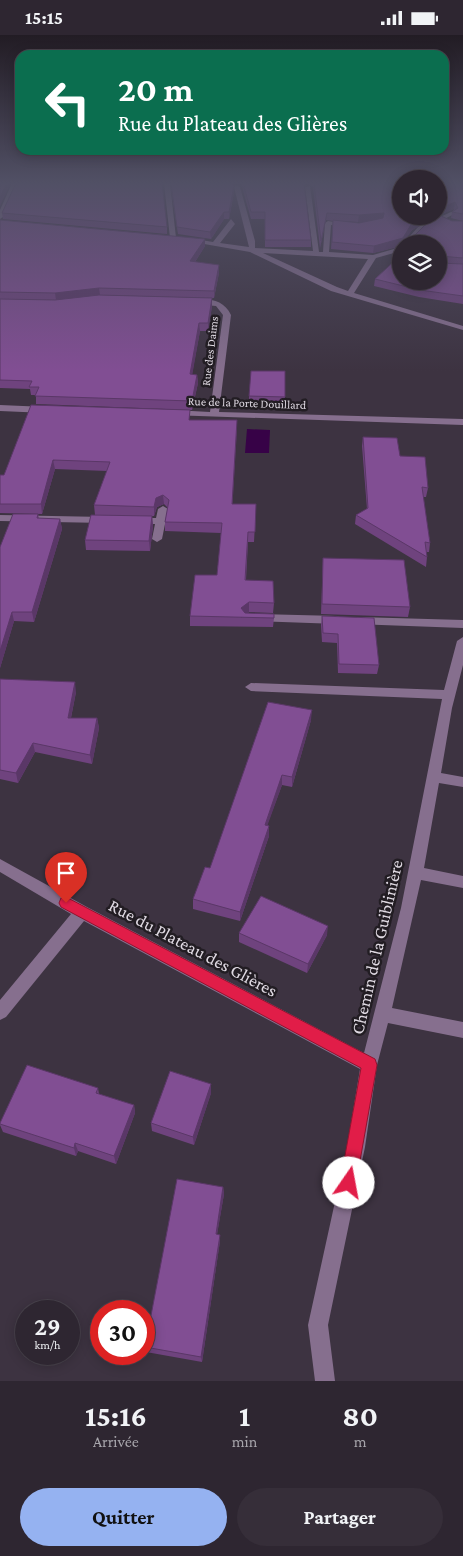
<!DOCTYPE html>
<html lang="fr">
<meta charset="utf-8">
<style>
:root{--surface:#2e2631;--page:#362e39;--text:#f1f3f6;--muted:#a7a5ab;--line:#49434d;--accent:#95b2f1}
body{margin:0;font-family:"Crimson Pro",serif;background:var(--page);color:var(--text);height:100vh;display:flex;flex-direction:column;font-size:19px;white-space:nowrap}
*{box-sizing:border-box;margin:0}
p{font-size:16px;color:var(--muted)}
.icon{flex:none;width:28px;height:28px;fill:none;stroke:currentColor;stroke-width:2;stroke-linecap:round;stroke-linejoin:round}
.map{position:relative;height:1346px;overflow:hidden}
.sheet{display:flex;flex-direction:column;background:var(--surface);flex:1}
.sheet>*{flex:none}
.top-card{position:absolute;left:15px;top:15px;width:434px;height:105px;border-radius:15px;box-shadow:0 2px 12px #0003,0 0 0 1px var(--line);background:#0b6e4f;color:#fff;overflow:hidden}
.buttons{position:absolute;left:392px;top:135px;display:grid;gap:10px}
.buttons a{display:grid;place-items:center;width:55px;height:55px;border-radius:50%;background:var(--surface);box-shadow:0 2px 12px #0003,0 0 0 1px var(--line);font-size:25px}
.speed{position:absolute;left:15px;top:1265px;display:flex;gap:10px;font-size:25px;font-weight:700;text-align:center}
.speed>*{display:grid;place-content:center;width:65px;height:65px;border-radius:50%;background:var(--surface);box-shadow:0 2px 12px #0003,0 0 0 1px var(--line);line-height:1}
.speed small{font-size:12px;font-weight:400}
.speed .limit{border:8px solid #d22;background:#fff;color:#111}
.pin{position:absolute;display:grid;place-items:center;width:42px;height:42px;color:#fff;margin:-51px -21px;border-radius:50% 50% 50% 0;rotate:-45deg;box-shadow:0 0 5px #0007}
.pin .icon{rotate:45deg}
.me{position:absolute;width:55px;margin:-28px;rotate:12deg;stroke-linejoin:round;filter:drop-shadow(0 0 4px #0008)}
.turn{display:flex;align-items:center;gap:18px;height:105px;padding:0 20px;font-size:22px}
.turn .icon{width:65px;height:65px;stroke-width:2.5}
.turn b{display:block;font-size:35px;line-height:42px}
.eta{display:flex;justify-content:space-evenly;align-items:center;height:85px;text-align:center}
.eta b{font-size:30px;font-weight:700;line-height:35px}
.button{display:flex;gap:10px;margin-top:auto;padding:10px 20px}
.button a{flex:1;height:58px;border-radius:30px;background:var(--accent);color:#111;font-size:20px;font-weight:700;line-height:58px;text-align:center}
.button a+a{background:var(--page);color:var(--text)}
.status{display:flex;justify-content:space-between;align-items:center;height:35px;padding:0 25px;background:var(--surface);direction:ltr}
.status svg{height:14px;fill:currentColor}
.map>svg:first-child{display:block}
.water{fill:#370247}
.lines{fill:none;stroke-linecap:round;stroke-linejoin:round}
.minor{fill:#866f8e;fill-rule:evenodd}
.wall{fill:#6f437e;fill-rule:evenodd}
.shaded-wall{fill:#5a3767}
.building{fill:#814e93;stroke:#5a3767}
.route{fill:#e11d48;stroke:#92132f}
.labels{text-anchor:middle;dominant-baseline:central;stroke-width:5;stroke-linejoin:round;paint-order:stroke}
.far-street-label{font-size:12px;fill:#dfd9e2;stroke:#221d23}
.near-street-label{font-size:18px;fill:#dfd9e2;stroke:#221d23}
</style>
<div class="status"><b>15:15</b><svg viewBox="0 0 49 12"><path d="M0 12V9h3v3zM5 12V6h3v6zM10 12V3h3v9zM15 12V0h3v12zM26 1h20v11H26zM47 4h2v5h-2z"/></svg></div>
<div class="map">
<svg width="463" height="1346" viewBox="0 0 463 1346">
<rect width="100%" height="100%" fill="#3d3341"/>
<polygon class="water" points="247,394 270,395 269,418 245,418"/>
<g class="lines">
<g class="minor">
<polygon points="12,148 18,148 3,182 0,184 0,175"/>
<polygon points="164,148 170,148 176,203 173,205 170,203"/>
<path d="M237 150 240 152 255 206V213L313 216 305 152 310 151 319 217H323L325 188 328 186 353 190 350 192 331 190 329 217 373 220 401 212V216L376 223 354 258 463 291V295L331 256 250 217 187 206V204L189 203 213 207 231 184 235 189 220 208 249 212 234 152ZM263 218 368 224 348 256 337 252Z"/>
<polygon points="451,177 456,178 423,195 410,209 403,209 418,192"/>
<path d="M194 265C209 263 224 265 231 280L219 377 463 384V390L170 380V376L173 375 210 377 223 280 216 271 194 269Z"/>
<polygon points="0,370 46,372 50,375 46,378 0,376"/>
<polygon points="163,471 168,474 162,504 157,507 152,504 155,489 135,489 130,486 135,483 156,483 158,474"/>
<polygon points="0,480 105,482 110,485 105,488 0,486"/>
<polygon points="258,579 338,581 344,585 338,589 254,586 252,583"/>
<polygon points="358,582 463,585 463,593 354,589 352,586"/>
<polygon points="463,602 463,630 452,673 441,738 463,742 463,752 439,748 424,833 463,841 463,853 421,845 392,973 463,987 463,1003 388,988 377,1030 365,1112 328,1290 335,1346 315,1346 308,1290 347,1112 360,1034 84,886 6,982 0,985 0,965 71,879 0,837 0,824 87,872 364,1018 401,873 442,664 251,656 245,652 251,648 444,655 457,606"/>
</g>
</g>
<g class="wall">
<polygon points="170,148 235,148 233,150 234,157 229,184 224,184 211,204 178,199"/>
<path d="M241 148H401L432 184 412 195 406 203H412L452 186H463L451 183 452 177 454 175V174L439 180V148H463V269L419 262 374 251 375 244 400 221 393 220 394 213 401 211V246L439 209H401V211L373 218 331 214 333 186 326 185 320 213 313 152 307 148 304 151 311 205V212H265V184H251ZM342 186 358 187 368 186 359 188Z"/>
<polygon points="2,178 167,192 167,199 3,184"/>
<polygon points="0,185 205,211 195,227 219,238 214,263 100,260 56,265 0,264"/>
<polygon points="212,263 212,271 208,296 200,296 192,339 197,340 198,348 192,375 36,369 36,360 31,360 30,354 0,353 0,264 55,265"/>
<polygon points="249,361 285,362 284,372 249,370"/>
<polygon points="191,385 237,385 232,469 256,469 254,507 248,507 246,545 274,568 273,578 249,577 248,578 274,583 273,592 190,591 190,581 217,540 221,498 165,496 165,487 168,473 164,469 157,472 154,481 152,481 153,491 150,516 86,515 85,505 95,480 94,470 107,436 55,434 42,479 0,478 0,440 4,440"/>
<polygon points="363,402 400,421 428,453 426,462 423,462 430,508 429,517 427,517 427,522 426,532 355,489 356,480 367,474 362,411"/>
<polygon points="38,479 39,483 60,484 62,494 34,587 14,586 0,633 0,512"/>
<polygon points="323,523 410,572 408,582 321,579"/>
<polygon points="322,581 379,630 377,639 338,638 337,608 322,607 321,590"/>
<polygon points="0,644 76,657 71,683 97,683 99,693 92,729 35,717 18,748 0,744"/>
<polygon points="311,685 292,752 282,750 267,790 269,791 269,801 240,886 193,874 193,864"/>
<polygon points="239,898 327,900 307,938 239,907"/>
<polygon points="98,1053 99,1059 134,1070 135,1078 116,1129 78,1116 76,1121 3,1097 0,1090 0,1088"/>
<polygon points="211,1058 194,1110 152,1096 151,1088"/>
<polygon points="223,1152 224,1159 217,1199 220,1206 202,1327 146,1317 145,1312"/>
</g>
<g class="shaded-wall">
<polygon points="7,148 11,148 0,171 0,162"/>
<polygon points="234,151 234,157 229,184 229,177"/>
<polygon points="455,167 454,174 440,180 441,173"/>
<polygon points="224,177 224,184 211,204 210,197"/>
<polygon points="327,178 326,185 320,213 321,206"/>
<polygon points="384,178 383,185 358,187 359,180"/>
<polygon points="425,181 432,181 432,184 412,195 403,208 403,204 402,209 401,209 401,211 373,218 374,211"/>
<polygon points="205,204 205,211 191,233 190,226"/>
<polygon points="219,230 219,238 214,263 214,256"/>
<polygon points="99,253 100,260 56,265 55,258"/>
<polygon points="212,263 212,271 208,296 208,288"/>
<polygon points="199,288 200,296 191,347 190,339"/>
<polygon points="197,340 198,348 192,375 192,366"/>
<polygon points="237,385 237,394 232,478 232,469"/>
<polygon points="53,425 55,434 42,479 41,469"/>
<polygon points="163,460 164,469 157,472 154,481 154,472 156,463"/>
<polygon points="152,481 153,491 150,516 149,506"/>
<polygon points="60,484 62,494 34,587 32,577"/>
<polygon points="249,567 249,577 241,583 241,573"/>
<polygon points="12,577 14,586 0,633 0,616"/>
<polygon points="75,647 76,657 69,692 68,683"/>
<polygon points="312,675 311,685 292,752 292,742"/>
<polygon points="97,683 99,693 92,729 90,720"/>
<polygon points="33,708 35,717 18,748 16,738"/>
<polygon points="282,740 282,750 264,800 265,790"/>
<polygon points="269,791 269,801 240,886 240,877"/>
<polygon points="328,891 327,900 307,938 308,929"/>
<polygon points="211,1049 211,1058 194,1110 193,1102"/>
<polygon points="134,1070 135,1078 116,1129 114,1121"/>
<polygon points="75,1108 78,1116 76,1121 74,1113"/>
<polygon points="223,1152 224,1159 216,1206 216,1199"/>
<polygon points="220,1200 220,1206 202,1327 201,1322"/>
</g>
<g class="building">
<polygon points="0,148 7,148 0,162"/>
<polygon points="16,148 162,148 167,192 2,178"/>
<polygon points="171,148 233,148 234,151 229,177 224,177 210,197 177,192"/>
<polygon points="243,148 304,148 311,205 265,205 265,177 251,177"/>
<polygon points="314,148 401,148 401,181 425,181 412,188 403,203 374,211 332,207 333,185 359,188 383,183 384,178 359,180 327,178 321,206"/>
<polygon points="439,148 463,148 463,179 452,177 458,173 455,167 441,173 439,173"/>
<polygon points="441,181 452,186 463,186 463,223 440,221 439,228 463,229 463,261 420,255 375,244 401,220 401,246 439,246 439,209 403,209 403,204 412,203 425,190"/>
<polygon points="0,185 205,204 190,226 219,230 214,256 99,253 55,258 0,257"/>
<polygon points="401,211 401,214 394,213"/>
<polygon points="99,260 212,263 208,288 199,288 190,339 197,340 192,366 35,361 39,352 29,352 32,346 0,345 0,264 55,265"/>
<polygon points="251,336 285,336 285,362 249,361"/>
<polygon points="31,370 190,375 189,385 237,385 232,469 256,469 255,497 248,497 245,545 273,546 274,568 249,567 241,573 245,578 274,579 274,583 190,581 195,540 217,540 222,488 165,487 169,465 163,460 156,463 154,472 94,470 110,427 53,425 41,469 0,469 0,440 4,440"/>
<polygon points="363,402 397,403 400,421 425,422 428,453 422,452 430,508 425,507 427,522 356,480 368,473"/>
<polygon points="13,479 38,479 37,483 60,484 32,577 12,577 0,616 0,512"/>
<polygon points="91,480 152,481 149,506 85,505"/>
<polygon points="323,523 404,525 410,572 322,569"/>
<polygon points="322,581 374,583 379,630 339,629 338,599 323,598"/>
<polygon points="0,644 75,647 68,683 97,683 90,720 33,708 16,738 0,735"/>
<polygon points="268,667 312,675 292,742 282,740 265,790 269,791 240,877 193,864 205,832 210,833"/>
<polygon points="261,861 328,891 308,929 239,898"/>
<polygon points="27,1030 98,1053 96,1058 134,1070 114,1121 75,1108 74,1113 0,1089 0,1088"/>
<polygon points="170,1036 211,1049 193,1102 151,1088"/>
<polygon points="177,1144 223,1152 216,1199 220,1200 201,1322 145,1312"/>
</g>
<linearGradient id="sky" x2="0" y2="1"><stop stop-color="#221c24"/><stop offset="0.44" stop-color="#515065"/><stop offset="1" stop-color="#515065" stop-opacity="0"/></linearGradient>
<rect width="463" height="336" fill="url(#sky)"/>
<polygon class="route" points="66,862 375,1024 377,1030 355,1154 349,1156 343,1154 340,1148 361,1033 61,872 59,868 61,863"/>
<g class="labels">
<g class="far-street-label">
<text transform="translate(210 316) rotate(-83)">Rue des Daims</text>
<text transform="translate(247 368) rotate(2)">Rue de la Porte Douillard</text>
</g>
<g class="near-street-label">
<text transform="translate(377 912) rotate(-77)">Chemin de la Guiblinière</text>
<text transform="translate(193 913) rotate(28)">Rue du Plateau des Glières</text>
</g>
</g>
</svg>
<div class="buttons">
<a><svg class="icon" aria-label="sound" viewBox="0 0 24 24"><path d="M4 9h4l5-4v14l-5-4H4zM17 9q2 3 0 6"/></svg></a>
<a><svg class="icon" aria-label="layers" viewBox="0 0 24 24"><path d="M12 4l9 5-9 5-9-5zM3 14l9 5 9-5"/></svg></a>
</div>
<div class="speed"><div>29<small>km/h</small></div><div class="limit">30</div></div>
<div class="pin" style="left:66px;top:868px;background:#d93025"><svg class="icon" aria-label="arrive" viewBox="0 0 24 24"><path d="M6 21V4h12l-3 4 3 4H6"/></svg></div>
<svg class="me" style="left:349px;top:1148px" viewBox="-20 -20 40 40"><circle r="19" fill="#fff"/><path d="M0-13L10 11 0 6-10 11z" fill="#e11d48"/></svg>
<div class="top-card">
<div class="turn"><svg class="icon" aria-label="left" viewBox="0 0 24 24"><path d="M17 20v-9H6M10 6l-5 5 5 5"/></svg><div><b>20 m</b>Rue du Plateau des Glières</div></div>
</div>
</div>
<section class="sheet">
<div class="eta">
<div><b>15:16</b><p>Arrivée</p></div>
<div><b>1</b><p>min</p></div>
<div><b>80</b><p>m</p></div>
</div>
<div class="button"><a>Quitter</a><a>Partager</a></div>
</section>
